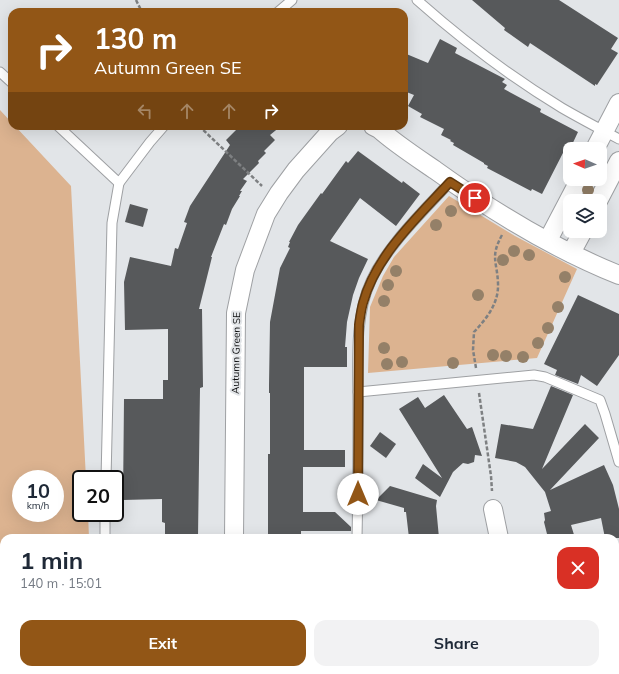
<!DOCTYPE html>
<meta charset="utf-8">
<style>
:root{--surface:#fff;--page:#f2f2f3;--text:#1f2937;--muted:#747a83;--accent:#925616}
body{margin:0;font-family:Mulish,sans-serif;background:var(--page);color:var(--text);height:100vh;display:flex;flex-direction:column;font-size:15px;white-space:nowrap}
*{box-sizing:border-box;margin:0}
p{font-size:13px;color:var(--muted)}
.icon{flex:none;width:22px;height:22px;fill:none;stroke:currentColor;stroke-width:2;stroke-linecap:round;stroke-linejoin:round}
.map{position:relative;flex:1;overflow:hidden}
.sheet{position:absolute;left:0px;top:534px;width:619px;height:140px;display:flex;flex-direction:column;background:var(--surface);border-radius:12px 12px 0 0;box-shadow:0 4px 16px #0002}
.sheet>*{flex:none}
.guide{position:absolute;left:8px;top:8px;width:400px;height:122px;border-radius:12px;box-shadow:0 4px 16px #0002;background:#925616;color:#fff;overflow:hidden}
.needle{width:26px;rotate:272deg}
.controls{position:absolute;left:563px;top:142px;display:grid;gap:8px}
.controls a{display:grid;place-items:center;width:44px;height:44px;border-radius:8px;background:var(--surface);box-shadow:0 4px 16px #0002;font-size:20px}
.speed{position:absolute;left:12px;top:470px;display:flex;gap:8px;font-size:20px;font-weight:700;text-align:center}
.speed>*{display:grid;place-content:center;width:52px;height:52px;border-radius:50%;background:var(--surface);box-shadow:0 4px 16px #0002;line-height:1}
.speed small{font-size:10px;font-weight:400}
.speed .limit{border:2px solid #111;border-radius:6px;background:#fff;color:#111}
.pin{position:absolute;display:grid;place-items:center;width:34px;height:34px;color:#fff;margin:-17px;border:2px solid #fff;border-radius:50%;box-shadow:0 1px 4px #0007}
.me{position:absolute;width:44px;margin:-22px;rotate:0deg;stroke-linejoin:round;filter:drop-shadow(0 0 3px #0008)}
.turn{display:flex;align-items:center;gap:14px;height:84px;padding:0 20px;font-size:18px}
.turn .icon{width:52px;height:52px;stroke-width:2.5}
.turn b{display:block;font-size:28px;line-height:34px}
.lanes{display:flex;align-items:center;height:38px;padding:0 20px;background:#0003;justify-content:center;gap:20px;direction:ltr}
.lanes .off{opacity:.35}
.round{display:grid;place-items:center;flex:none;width:42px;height:42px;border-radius:12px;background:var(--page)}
.overview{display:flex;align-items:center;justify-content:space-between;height:68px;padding:0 20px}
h1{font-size:24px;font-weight:700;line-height:30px}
.cta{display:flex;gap:8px;margin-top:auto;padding:8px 20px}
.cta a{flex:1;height:46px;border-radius:12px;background:var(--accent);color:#fff;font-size:16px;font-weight:700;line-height:46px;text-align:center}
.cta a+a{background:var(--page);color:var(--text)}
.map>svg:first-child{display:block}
.green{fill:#dcb390;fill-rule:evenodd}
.building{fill:#57595b}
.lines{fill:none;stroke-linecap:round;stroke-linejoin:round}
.lane-casing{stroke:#9ea0a3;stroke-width:11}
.street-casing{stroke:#9ea0a3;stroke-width:20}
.path{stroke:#7e8082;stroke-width:2.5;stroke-dasharray:4 2;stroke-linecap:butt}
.lane{stroke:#fff;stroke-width:9}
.street{stroke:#fff;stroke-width:18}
.tree{fill:#948068}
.route-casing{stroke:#5f380e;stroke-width:10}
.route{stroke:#925616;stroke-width:7}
.labels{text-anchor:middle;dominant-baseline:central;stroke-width:4;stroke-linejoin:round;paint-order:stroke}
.street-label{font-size:10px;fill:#0d0e0f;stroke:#e2e5e8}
</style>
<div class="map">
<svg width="619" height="674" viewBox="0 0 619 674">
<rect width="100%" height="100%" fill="#e2e5e8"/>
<g class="green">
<path d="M0 110 12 123V126H15L71 186 86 479H81V513H88L89 538H4V670H312L319 672 327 670H615V616L619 615V674H0ZM21 479H55V513H21Z"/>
<polygon points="449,196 515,236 577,269 537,358 368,373 370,307 383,276 394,257"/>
</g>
<g class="building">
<polygon points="472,0 559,0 618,38 611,49 618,53 597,85 595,84 595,86 530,43 528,47 504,30 505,28"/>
<polygon points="440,39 457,48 455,53 505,79 502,82 507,85 504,89 541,109 540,112 578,132 570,149 566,147 542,194 532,189 531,191 487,168 488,166 484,164 484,163 453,145 454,143 450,141 451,140 441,135 444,129 420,117 422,114 408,106 414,95 404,91 404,53 428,63"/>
<polygon points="240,126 281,126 270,135 275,140 264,151 266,153 258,161 259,163 243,179 247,181 240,191 242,191 239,196 240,196 232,209 226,225 224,224 211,257 212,257 199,309 202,309 203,387 200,388 198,537 165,538 165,523 162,522 162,499 123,500 124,399 163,399 163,380 168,380 168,329 125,330 124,282 130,257 171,266 175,248 178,249 187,223 184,222 190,206 230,145 226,140"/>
<polygon points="358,151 402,183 403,181 420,194 396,226 360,198 330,241 368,259 359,278 353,295 347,322 345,347 347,347 347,367 304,367 304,450 345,450 345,467 303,467 303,512 335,512 351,527 351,531 301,531 301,538 268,538 268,454 270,454 270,393 269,393 269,385 270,322 280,268 290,248 288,247 290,242 289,242 298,225 321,193 322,194 346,161 348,163"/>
<polygon points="130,204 148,209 143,227 125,222"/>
<polygon points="578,295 619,314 619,355 597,386 581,375 578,384 555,375 557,370 544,364"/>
<polygon points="551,386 573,395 542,469 585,424 599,438 550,490 604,465 613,485 619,509 619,538 605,538 601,518 571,525 575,538 548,538 544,522 545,520 544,513 551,511 545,492 525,467 516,462 495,458 501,424 533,429"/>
<polygon points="444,395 467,429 472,427 482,456 475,455 474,462 468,464 463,463 453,472 440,497 415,478 423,464 442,478 399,409 418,397 425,408"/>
<polygon points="380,432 396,444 386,458 370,446"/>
<polygon points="390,486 437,500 436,506 439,538 409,538 406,512 404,512 404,508 376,500"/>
</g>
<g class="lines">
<defs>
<g id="lane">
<path d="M417 0C462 40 511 77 562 108 581 119 600 129 619 139"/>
<polyline points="278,12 292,0"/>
<polyline points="0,72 12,83"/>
<polyline points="58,126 119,183 150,142 164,126"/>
<polyline points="358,392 534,375 545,377 600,400 605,414 619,462"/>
<polyline points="106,479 112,223 119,183"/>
<polyline points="105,538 105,513"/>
<path d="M357 538C358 493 358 449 358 404 358 366 354 317 371 281 388 244 423 212 450 182"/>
</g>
<g id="street">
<path d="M373 126 379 129C396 144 416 157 435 170 492 211 554 249 619 275"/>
<polyline points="595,149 619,103"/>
<polyline points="598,201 619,161"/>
<polyline points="548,240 580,179"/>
<polyline points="571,253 583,231"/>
<polyline points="493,509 499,538"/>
<polyline points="234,538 236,313 245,270 266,214 279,193 296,170 330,132 338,126"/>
<polyline points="615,589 619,588"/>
</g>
</defs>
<use href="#lane" class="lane-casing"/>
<use href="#street" class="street-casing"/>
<g class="path">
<polyline points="136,0 142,12"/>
<polyline points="199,126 262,186"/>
<path d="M476 368 473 350 474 332C486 319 499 304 498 283 497 261 490 257 502 235"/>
<polyline points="479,393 491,476 492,491"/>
</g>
<use href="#lane" class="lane"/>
<use href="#street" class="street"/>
</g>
<g class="tree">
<circle cx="588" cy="190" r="6"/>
<circle cx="451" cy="211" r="6"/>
<circle cx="436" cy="225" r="6"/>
<circle cx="514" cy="251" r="6"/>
<circle cx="529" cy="255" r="6"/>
<circle cx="503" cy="260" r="6"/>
<circle cx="396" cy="271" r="6"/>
<circle cx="565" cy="277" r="6"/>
<circle cx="388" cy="285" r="6"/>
<circle cx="478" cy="295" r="6"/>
<circle cx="384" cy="301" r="6"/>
<circle cx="558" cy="307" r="6"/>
<circle cx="548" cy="328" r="6"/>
<circle cx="538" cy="343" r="6"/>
<circle cx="384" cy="348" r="6"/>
<circle cx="493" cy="355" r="6"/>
<circle cx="506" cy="356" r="6"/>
<circle cx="523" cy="357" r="6"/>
<circle cx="402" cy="362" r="6"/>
<circle cx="453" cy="363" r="6"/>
<circle cx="387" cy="364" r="6"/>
</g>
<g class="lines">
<defs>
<path id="route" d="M358 494 359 325C360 318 361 310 363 303 376 255 417 218 450 182L475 198"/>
</defs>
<use href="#route" class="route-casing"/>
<use href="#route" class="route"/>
</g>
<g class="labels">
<g class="street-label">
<text transform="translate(236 353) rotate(-89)">Autumn Green SE</text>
</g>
</g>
</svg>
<div class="controls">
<a><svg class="needle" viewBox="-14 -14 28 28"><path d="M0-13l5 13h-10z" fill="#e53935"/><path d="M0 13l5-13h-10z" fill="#747a83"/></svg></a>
<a><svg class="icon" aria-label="layers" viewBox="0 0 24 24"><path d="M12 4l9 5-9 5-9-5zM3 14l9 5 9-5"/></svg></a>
</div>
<div class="speed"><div>10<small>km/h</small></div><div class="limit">20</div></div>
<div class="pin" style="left:475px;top:198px;background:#d93025"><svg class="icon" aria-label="arrive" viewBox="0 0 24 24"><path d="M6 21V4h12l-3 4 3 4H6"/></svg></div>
<svg class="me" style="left:358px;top:494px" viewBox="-20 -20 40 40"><circle r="19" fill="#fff"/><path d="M0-13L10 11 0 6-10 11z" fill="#925616"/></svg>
<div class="guide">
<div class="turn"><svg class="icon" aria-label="right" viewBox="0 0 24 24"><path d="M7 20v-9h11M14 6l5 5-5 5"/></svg><div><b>130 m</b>Autumn Green SE</div></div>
<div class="lanes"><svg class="icon off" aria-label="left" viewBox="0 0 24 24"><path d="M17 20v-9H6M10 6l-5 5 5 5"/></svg><svg class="icon off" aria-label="ahead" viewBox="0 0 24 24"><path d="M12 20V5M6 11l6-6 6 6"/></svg><svg class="icon off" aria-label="ahead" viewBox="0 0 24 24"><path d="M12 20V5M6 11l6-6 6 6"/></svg><svg class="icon" aria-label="right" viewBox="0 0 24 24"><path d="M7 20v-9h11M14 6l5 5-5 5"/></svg></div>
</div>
<section class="sheet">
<div class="overview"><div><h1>1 min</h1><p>140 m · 15:01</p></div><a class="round" style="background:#d93025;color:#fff"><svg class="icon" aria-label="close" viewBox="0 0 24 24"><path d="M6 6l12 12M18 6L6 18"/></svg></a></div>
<div class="cta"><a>Exit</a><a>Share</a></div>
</section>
</div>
